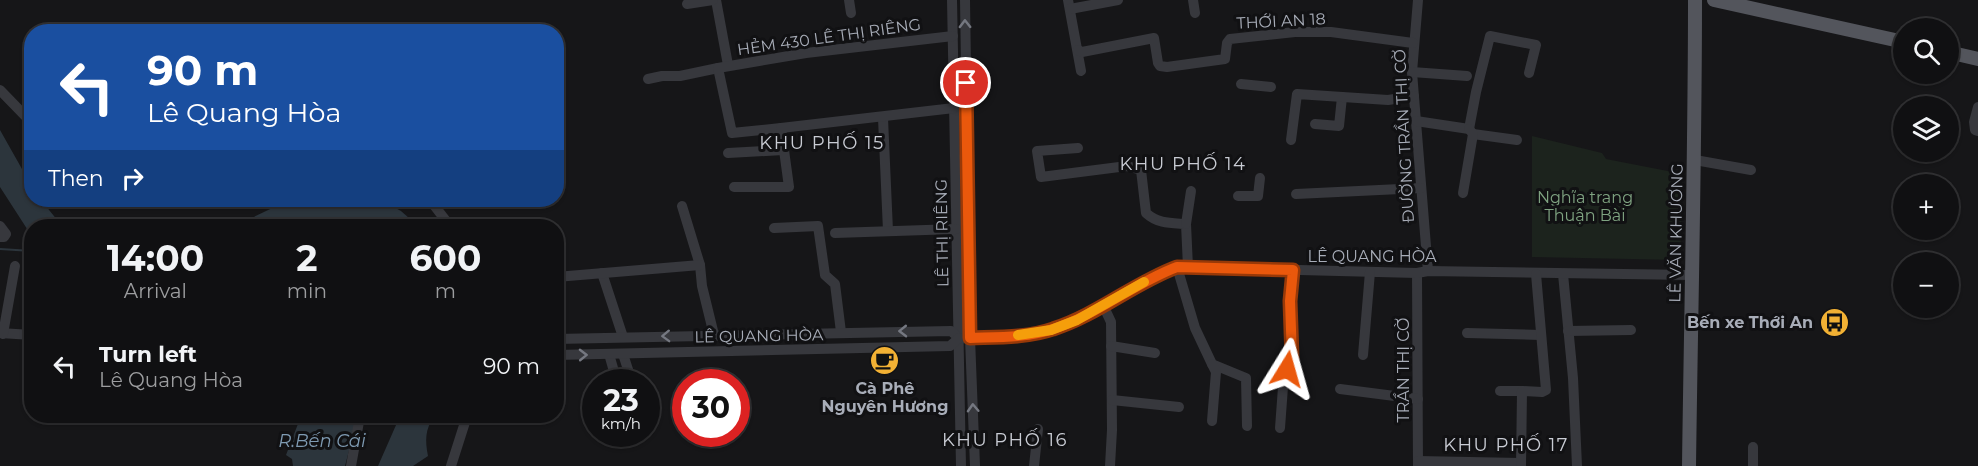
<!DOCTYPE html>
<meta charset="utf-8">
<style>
:root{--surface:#101012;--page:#19191b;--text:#f1f3f6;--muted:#9c9d9f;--line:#303032}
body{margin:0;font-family:Montserrat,sans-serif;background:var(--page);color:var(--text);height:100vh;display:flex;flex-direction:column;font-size:22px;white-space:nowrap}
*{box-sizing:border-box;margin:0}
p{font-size:20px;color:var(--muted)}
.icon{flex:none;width:33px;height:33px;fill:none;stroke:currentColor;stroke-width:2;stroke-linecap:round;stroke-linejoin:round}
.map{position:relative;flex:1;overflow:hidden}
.details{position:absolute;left:24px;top:219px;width:540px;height:204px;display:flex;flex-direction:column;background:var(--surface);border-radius:24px;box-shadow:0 2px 4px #0004,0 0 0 2px var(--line)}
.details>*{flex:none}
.hud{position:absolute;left:24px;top:24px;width:540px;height:183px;border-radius:24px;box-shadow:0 2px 4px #0004,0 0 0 2px var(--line);background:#1a4fa0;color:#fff;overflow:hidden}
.buttons{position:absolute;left:1893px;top:18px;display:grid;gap:12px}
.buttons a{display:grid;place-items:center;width:66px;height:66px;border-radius:50%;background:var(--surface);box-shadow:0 2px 4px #0004,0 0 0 2px var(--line);font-size:30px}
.speed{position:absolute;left:582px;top:369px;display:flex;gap:12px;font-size:30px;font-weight:700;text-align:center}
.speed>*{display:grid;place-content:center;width:78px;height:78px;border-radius:50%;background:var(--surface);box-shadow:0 2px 4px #0004,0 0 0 2px var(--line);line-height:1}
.speed small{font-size:15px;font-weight:400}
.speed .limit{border:9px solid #d22;background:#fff;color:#111}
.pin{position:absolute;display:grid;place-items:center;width:51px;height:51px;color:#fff;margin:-26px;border:3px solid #fff;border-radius:50%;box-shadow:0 2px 6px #0007}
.me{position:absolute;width:66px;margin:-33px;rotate:8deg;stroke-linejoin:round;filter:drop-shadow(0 0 4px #0008)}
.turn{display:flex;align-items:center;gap:21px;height:126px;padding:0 24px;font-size:27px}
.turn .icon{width:78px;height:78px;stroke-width:2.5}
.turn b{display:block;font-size:42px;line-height:51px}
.then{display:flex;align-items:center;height:57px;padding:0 24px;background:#0003;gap:12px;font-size:22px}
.eta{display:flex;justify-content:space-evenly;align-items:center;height:102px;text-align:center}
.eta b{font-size:36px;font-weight:700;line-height:42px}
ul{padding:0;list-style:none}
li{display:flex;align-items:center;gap:18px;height:90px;padding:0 24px}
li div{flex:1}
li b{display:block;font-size:22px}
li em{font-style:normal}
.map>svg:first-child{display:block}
.green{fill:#1c231d}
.water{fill:#2c353c}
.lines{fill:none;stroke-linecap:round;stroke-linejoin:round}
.stream{stroke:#2c353c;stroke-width:2}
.minor{stroke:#37383d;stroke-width:10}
.major{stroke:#53555c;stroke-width:14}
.oneway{stroke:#757881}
.route-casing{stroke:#983908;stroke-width:15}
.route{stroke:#ea580c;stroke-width:10}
.slow{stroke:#f59e0b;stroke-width:10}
.labels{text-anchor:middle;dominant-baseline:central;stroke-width:6;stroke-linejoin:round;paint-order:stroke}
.street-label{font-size:16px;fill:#a8adb8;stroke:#111113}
.park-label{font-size:16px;fill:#7fa381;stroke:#111113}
.poi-label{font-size:16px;font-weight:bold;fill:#a8adb8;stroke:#111113;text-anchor:end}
.neighbourhood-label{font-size:18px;letter-spacing:1.5px;fill:#c9ccd4;stroke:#111113}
.water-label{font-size:18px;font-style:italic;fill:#7f9bb3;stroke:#111113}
</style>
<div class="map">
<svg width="1978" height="466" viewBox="0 0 1978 466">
<rect width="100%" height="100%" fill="#161618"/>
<polygon class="green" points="1532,136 1602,153 1606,159 1683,174 1680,260 1532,257"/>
<g class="water">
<polygon points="0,130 31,185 32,200 41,200 62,226 32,226 31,235 0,187"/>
<polygon points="289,200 381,200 401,211 418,226 235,226"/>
<polygon points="301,416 358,416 345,466 293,466 292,459 286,455"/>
<path d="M400 416H434C425 430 425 440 428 456L413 466H378Z"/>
</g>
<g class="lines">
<polyline class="stream" points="0,249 32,251"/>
<g class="minor">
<polyline points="716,0 728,65"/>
<polyline points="849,0 851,13"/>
<polyline points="952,0 961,466"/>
<polyline points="965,0 970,338 975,466"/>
<polyline points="1068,0 1081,71"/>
<polyline points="1193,0 1195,13"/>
<polyline points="1418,0 1412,72 1428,271"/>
<polyline points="687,4 713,0"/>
<polyline points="1070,9 1118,0"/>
<polyline points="1078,50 1082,52 1154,38 1158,63 1160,66 1167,67 1225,59 1227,43 1230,39 1295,32 1331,32 1413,43"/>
<polyline points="1412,72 1467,76"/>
<polyline points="648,79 662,76 680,76 718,68"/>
<polyline points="1241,84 1271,87"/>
<polyline points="0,90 32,123"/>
<polyline points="1978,107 1974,122 1975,130 1978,131"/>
<polyline points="883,118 888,231"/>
<polyline points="1416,121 1469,129 1476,92 1490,36 1536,45 1529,73"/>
<polyline points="1315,124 1339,126 1342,97"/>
<polyline points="781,128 732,133 718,68 806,53 953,36"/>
<polyline points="1473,134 1517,140"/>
<polyline points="1291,140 1297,94 1388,100 1414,96"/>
<path d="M1078 148 1037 151 1041 177 1127 166 1141 170 1146 213C1158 224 1171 223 1186 224L1188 267"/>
<polyline points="728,153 783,150"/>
<polyline points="1695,160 1751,170"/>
<polyline points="734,187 789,187 781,128 954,108"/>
<polyline points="1463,193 1473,134 1469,129"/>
<polyline points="1296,194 1421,188"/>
<polyline points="1238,196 1258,196 1260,178"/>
<polyline points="120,200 168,201 227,200"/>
<polyline points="430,200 450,226"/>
<polyline points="682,206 700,265 702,286 714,335"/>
<polyline points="1186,224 1191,191"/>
<polyline points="0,226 6,234 4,237 0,237"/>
<polyline points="774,228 818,226 825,275 835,284 841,332"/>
<polyline points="835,233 956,229"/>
<polyline points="1177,267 1195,328 1212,364 1246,378 1247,426"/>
<polyline points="602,273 623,337"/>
<polyline points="1417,273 1418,466"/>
<polyline points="1563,274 1573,378 1577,466"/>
<polyline points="556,277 700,265"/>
<polyline points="1103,305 1111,322 1112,430 1110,466"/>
<polyline points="1568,331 1631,330"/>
<polyline points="0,333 32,335"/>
<polyline points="1467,333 1541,335"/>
<polyline points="3,334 15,266"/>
<path d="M556 339 951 331 959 338C997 340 1043 337 1078 319 1111 303 1142 280 1177 267L1417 273 1428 271 1691 275"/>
<polyline points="1111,346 1155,353"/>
<polyline points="609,354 617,382"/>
<polyline points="623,354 632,382"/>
<polyline points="556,355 950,346 959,338"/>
<polyline points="1363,355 1370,272"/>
<polyline points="1340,389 1418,399"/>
<polyline points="1500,391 1522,391"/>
<polyline points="1112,400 1179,407"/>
<polyline points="1212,421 1216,372 1212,364"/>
<polyline points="1280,428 1283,387 1287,369 1291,358 1290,301 1292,270"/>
<polyline points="1418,461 1521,463"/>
<polyline points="351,466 360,416"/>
<polyline points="451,466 467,416"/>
<polyline points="1034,466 1038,429"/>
<polyline points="1521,466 1522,391 1542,392 1546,390 1536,274"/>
<polyline points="1753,466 1753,447"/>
</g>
<g class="major">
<polyline points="1714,0 1904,42"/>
<polyline points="1948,52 1978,59"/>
<path d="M1689 466C1691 311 1695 155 1695 0"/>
</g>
</g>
<defs><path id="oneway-chevron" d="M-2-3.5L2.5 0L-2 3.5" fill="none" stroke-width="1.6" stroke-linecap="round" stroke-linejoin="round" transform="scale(1.5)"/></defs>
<g class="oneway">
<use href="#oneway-chevron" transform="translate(965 24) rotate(-91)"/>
<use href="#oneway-chevron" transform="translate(903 331) rotate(179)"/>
<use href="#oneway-chevron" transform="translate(666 336) rotate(178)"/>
<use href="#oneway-chevron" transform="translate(583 355) rotate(-1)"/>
<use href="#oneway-chevron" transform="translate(973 408) rotate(-93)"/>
</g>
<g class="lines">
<defs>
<path id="route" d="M966 83 970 338C996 337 1027 338 1053 329 1097 315 1134 283 1177 267L1293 270 1290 301 1292 358 1287 369"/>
</defs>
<use href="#route" class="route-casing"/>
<use href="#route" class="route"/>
<polyline class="slow" points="1018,335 1051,330 1077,320 1144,282"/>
</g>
<defs>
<symbol id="bus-disc" viewBox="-11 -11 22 22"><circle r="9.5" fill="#f2b134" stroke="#111113"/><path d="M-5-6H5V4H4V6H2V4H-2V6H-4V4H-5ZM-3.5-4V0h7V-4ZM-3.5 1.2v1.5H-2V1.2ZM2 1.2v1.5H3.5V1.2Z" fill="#111"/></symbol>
<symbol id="cafe-disc" viewBox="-11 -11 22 22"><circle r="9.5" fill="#f2b134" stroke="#111113"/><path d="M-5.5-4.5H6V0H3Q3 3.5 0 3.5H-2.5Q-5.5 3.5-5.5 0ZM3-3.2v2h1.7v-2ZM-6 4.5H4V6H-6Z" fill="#111"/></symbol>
</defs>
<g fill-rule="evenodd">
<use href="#bus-disc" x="1818" y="306" width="33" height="33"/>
<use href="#cafe-disc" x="868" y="344" width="33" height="33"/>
</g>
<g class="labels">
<g class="street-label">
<text transform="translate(1281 21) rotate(-3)">THỚI AN 18</text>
<text transform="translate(829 37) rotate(-8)">HẺM 430 LÊ THỊ RIÊNG</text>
<text transform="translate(1404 136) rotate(-93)">ĐƯỜNG TRẦN THỊ CỜ</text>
<text transform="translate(942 233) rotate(-91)">LÊ THỊ RIÊNG</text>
<text transform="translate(1676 233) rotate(-89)">LÊ VĂN KHƯƠNG</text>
<text x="1372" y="256">LÊ QUANG HÒA</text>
<text transform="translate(759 336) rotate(-1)">LÊ QUANG HÒA</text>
<text transform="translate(1403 370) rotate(-90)">TRẦN THỊ CỜ</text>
</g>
<g class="park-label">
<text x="1585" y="197">Nghĩa trang<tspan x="1585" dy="18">Thuận Bài</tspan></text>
</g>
<g class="poi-label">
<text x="1813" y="322">Bến xe Thới An</text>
<text x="885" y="388" text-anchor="middle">Cà Phê<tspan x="885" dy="18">Nguyên Hương</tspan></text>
</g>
<g class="neighbourhood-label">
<text x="822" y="143">KHU PHỐ 15</text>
<text x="1183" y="164">KHU PHỐ 14</text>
<text x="1005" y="440">KHU PHỐ 16</text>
<text x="1506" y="445">KHU PHỐ 17</text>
</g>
<g class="water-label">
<text x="322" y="441">R.Bến Cái</text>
</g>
</g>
</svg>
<div class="buttons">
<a><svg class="icon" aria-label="search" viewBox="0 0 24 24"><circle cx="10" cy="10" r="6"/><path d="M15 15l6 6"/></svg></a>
<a><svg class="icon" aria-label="layers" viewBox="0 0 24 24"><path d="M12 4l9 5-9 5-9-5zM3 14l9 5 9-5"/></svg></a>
<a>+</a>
<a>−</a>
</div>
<div class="speed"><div>23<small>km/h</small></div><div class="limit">30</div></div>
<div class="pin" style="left:966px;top:83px;background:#d93025"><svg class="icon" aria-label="arrive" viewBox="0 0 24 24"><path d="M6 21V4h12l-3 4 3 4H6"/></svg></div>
<svg class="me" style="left:1287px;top:369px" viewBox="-20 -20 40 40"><path d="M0-17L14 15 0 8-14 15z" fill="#ea580c" stroke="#fff" stroke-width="4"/></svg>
<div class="hud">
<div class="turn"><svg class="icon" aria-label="left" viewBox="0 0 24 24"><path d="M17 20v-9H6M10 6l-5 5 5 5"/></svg><div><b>90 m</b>Lê Quang Hòa</div></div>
<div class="then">Then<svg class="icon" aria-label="right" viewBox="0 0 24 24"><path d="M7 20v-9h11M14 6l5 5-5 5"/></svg></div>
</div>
<section class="details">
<div class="eta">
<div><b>14:00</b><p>Arrival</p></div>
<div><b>2</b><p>min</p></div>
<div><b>600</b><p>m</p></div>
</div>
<ul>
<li><svg class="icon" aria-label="left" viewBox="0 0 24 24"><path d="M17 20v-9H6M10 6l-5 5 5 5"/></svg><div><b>Turn left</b><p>Lê Quang Hòa</p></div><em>90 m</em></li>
</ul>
</section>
</div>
